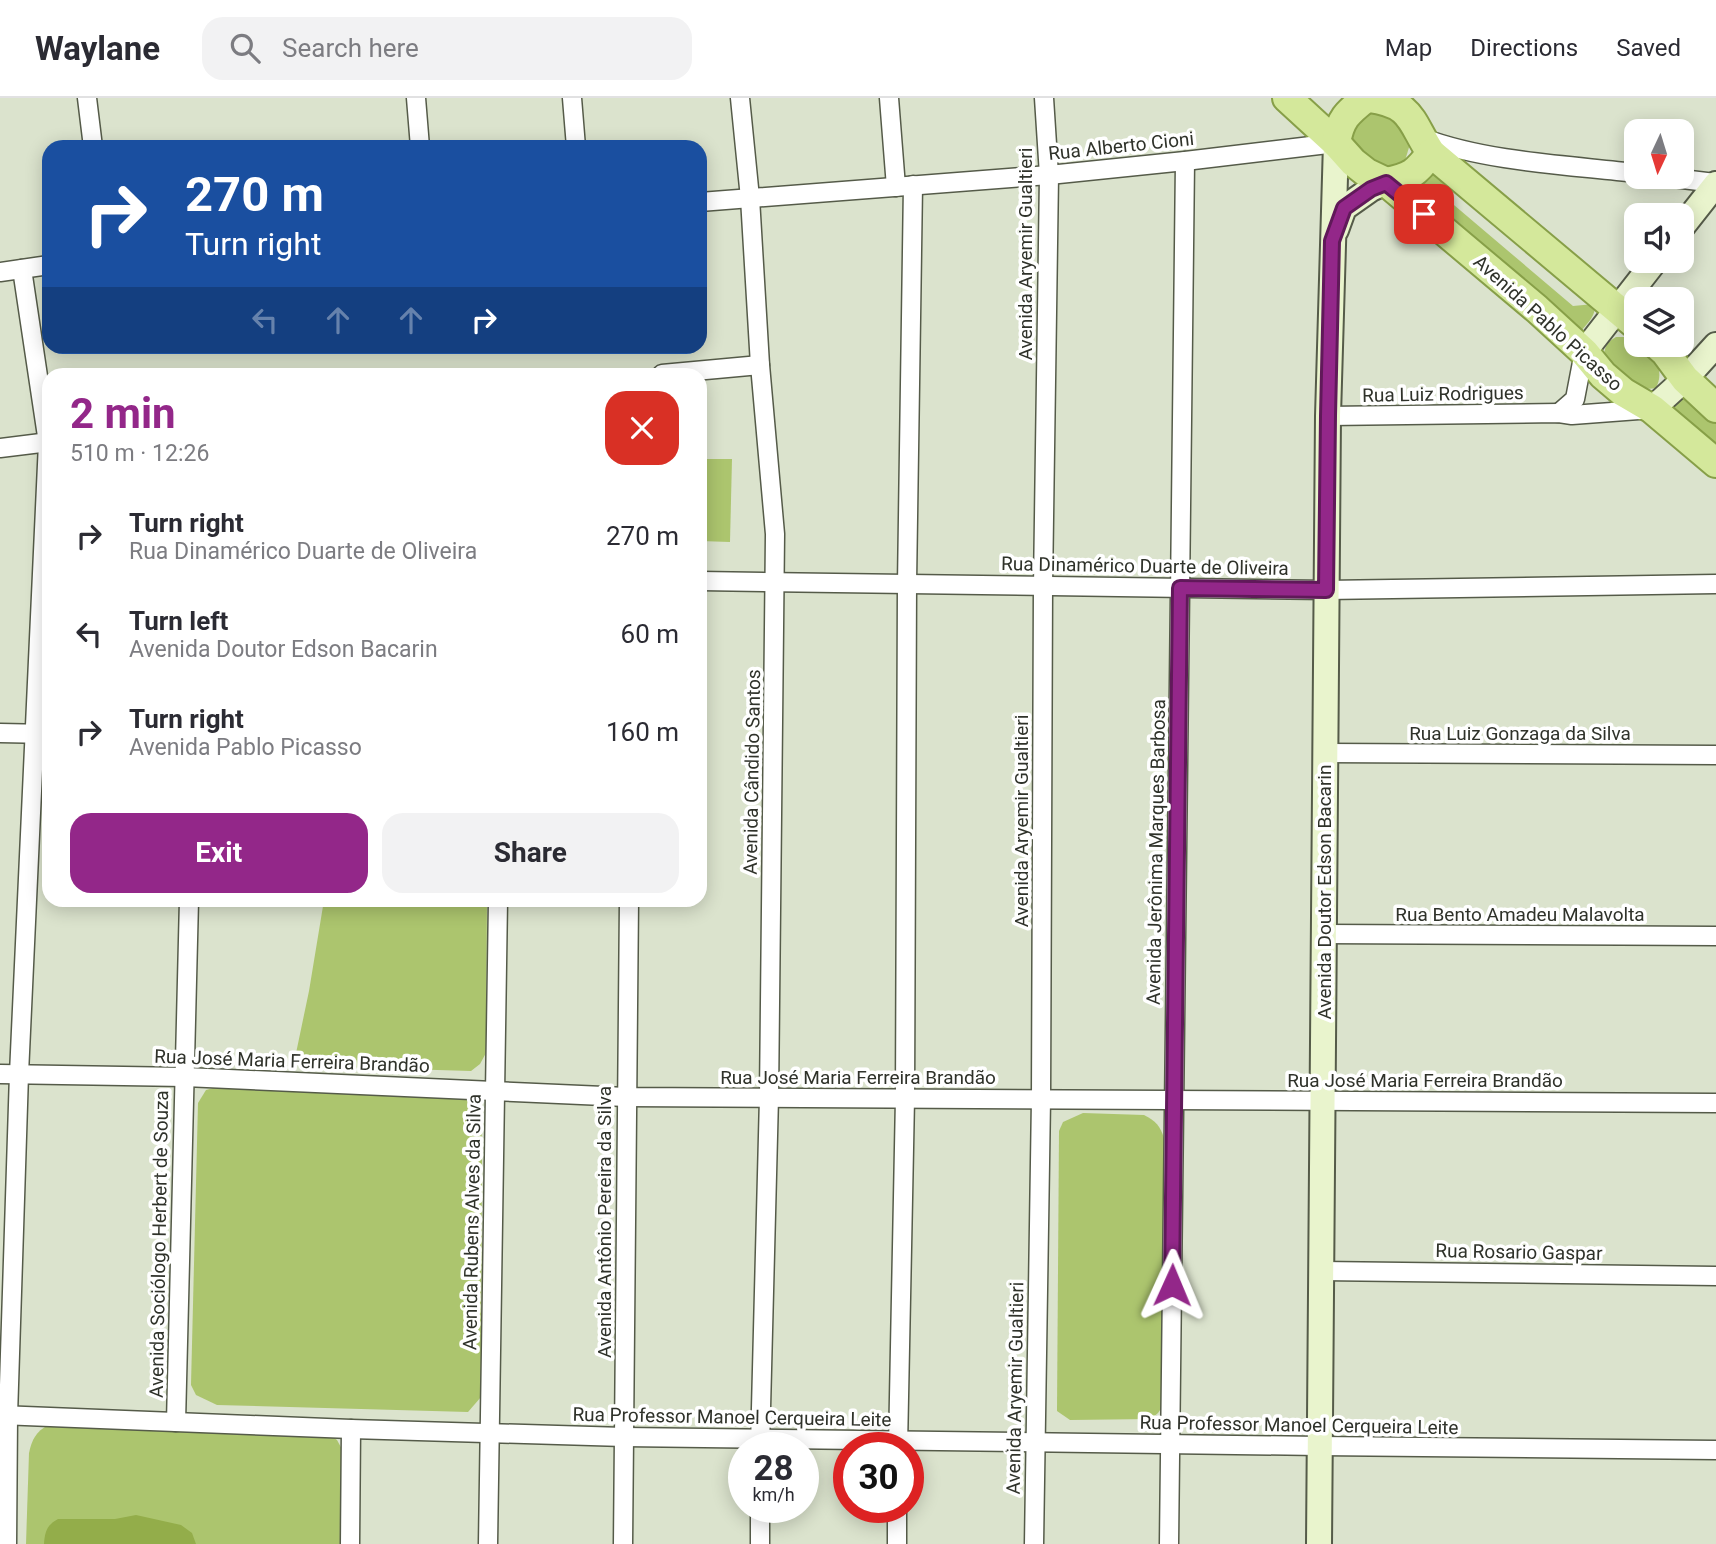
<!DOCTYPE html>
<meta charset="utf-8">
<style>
:root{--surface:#fff;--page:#f2f2f3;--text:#2b2b33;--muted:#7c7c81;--line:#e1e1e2;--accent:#932789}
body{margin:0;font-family:Roboto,sans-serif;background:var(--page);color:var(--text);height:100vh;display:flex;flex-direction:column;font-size:26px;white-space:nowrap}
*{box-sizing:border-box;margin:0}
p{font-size:23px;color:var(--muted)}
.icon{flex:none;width:38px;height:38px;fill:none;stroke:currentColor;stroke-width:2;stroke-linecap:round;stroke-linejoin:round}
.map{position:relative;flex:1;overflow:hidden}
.side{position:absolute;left:42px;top:270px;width:665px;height:539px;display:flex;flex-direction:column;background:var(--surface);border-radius:21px;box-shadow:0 4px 18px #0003}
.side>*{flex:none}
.guide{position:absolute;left:42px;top:42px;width:665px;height:214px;border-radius:21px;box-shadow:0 4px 18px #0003;background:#1a4fa0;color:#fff;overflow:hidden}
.needle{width:46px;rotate:184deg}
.buttons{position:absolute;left:1624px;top:21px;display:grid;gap:14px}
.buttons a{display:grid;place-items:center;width:70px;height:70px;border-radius:14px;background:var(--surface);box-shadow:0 4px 18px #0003;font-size:35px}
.speed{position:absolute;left:728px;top:1334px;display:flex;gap:14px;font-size:35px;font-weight:700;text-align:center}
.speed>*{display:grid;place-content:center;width:91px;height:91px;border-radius:50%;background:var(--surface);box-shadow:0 4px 18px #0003;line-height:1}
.speed small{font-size:18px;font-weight:400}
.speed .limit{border:10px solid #d22;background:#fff;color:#111}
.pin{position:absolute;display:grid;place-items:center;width:60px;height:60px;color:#fff;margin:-30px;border-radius:14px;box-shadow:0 4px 10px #0006}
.me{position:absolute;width:77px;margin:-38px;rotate:1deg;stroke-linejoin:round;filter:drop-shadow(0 0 5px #0008)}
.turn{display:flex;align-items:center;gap:24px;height:147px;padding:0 28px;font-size:32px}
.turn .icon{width:91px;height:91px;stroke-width:2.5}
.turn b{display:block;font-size:49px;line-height:60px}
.lanes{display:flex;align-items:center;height:66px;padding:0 28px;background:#0003;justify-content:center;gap:35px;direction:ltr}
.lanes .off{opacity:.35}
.round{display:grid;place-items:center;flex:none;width:74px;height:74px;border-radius:21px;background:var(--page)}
.headline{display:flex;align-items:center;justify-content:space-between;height:119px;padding:0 28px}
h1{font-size:42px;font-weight:700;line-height:52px;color:var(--accent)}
.primary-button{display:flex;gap:14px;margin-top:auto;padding:14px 28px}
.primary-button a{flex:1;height:80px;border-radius:21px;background:var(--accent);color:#fff;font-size:28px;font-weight:700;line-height:80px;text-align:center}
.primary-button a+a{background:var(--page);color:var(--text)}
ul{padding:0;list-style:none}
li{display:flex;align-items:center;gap:21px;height:98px;padding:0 28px}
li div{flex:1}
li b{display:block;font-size:26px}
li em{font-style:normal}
header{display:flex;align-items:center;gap:42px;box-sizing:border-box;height:98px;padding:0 35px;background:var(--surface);border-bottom:2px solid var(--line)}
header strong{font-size:33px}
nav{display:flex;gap:38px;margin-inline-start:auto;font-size:24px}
.search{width:490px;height:63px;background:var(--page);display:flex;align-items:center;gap:18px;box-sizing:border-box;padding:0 24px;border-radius:21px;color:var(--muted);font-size:26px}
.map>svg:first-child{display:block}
.green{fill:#acc56e}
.water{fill:#93ad4a}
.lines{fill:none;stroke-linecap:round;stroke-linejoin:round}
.street-casing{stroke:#555b49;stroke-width:21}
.secondary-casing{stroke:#555b49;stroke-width:28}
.primary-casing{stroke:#879f48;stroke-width:32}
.street{stroke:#fff;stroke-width:18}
.secondary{stroke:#e9f4cd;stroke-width:24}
.primary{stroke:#d4e89b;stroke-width:28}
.route-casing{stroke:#601959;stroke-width:18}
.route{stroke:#932789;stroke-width:12}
.labels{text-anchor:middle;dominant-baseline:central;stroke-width:7;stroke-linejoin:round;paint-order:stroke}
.street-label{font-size:19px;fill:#2f322a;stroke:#fff}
</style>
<header>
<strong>Waylane</strong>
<div class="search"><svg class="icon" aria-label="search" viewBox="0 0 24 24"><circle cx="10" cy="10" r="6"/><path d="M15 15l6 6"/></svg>Search here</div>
<nav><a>Map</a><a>Directions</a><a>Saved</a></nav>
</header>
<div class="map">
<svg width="1716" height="1446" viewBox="0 0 1716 1446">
<rect width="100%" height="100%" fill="#dbe3cd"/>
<g class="green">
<polygon points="1362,12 1401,20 1410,46 1404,66 1393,72 1378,71 1354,53 1350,35"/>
<path d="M1431 67 1457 92 1441 96 1573 208 1594 206C1598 217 1585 228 1578 236L1412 90Z"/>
<path d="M1616 239H1629L1636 242V247H1643C1655 258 1665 273 1656 290 1633 295 1619 274 1604 260 1604 249 1607 244 1616 239Z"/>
<polygon points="1681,292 1716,325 1716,351 1664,308"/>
<polygon points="700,361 732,361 730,444 700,443"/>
<polygon points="324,802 487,802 486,955 480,966 471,973 303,968 295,960 309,893"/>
<polygon points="217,989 464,1000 473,1004 481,1012 482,1047 481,1299 468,1314 217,1307 196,1297 191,1287 198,1005 206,992"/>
<path d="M1083 1015 1144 1017C1156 1023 1160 1028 1164 1040L1165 1305 1158 1315 1151 1321 1070 1322 1057 1313 1059 1033 1063 1024Z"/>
<path d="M48 1327 330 1337 337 1342 343 1353 346 1446H26L29 1355C32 1341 36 1334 48 1327Z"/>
</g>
<path class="water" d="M136 1417 181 1427 192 1435 196 1446H44C45 1433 47 1427 58 1421H115Z"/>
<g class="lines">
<defs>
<g id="street">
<polyline points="87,0 93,49"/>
<polyline points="416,0 420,49"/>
<polyline points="572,0 576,49"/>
<polyline points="740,0 750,100 760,267 775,436 769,999 760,1349"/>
<polyline points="889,0 896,89"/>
<path d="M1423 40C1488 64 1567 67 1636 75"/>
<polyline points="1665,79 1716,85"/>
<polyline points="700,104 1049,77 1185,63 1336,45"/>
<polyline points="0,174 49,167"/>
<polyline points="662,276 760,267"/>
<polyline points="1559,315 1575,301 1584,254"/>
<polyline points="1328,318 1559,315 1572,317 1652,311"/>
<polyline points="0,350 49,344"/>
<polyline points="700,483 1326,492 1716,486"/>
<polyline points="0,635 49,636"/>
<polyline points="1325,655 1716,657"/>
<polyline points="1323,836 1716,838"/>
<polyline points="0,976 185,979 626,999 1716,1005"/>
<polyline points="1321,1173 1716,1178"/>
<polyline points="0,1317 351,1331 624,1339 1319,1348 1716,1352"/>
<polyline points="176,1324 189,802"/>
<polyline points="898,1349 905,1000 907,486 913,87"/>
<polyline points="7,1446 8,1318 19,976 48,345 22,171"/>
<polyline points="350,1446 351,1331"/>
<polyline points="488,1446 498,802"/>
<polyline points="623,1446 629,802"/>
<polyline points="760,1446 760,1409"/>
<polyline points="897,1446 897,1409"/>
<polyline points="1034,1446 1041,1001 1043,488 1049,77 1044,0"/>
<polyline points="1169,1446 1185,63"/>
</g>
<g id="secondary">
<polyline points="1682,129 1716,86"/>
<polyline points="1336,132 1344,110 1371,91 1386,84"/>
<polyline points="1584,254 1655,163"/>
<polyline points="1652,311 1685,281 1716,247"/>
<polyline points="1319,1446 1328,318 1336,45"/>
</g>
<g id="primary">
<polyline points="1287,0 1336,45 1353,64 1367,75 1386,84 1537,211 1584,254 1603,277 1623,294 1652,311 1716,365"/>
<path d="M1369 0C1413 6 1410 23 1431 55L1636 227"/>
<path d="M1336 45C1340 21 1347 15 1366 0"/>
<path d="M1386 84C1411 79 1416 75 1431 55"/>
<polyline points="1657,247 1665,254 1685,281 1716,310"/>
</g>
</defs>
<use href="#street" class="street-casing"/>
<use href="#secondary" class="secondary-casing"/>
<use href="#primary" class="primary-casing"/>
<use href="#street" class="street"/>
<use href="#secondary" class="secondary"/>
<use href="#primary" class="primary"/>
</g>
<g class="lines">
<defs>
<polyline id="route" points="1172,1187 1180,490 1326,492 1328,318 1332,143 1344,110 1371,91 1386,85 1424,116"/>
</defs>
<use href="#route" class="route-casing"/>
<use href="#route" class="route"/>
</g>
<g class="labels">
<g class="street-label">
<text transform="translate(1121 48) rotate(-6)">Rua Alberto Cioni</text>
<text transform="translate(1025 156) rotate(-90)">Avenida Aryemir Gualtieri</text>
<text transform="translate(1548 225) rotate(42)">Avenida Pablo Picasso</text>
<text transform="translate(1443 296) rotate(-1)">Rua Luiz Rodrigues</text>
<text transform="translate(1145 468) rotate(1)">Rua Dinamérico Duarte de Oliveira</text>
<text x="1520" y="635">Rua Luiz Gonzaga da Silva</text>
<text transform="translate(752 674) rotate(-89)">Avenida Cândido Santos</text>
<text transform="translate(1021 723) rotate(-90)">Avenida Aryemir Gualtieri</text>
<text transform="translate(1156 754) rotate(-89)">Avenida Jerônima Marques Barbosa</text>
<text transform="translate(1324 794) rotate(-90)">Avenida Doutor Edson Bacarin</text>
<text x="1520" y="816">Rua Bento Amadeu Malavolta</text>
<text transform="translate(292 963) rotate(2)">Rua José Maria Ferreira Brandão</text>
<text x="858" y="979">Rua José Maria Ferreira Brandão</text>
<text x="1425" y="982">Rua José Maria Ferreira Brandão</text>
<text transform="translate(472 1124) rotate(-89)">Avenida Rubens Alves da Silva</text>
<text transform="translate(604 1124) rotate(-90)">Avenida Antônio Pereira da Silva</text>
<text transform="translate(159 1146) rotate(-89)">Avenida Sociólogo Herbert de Souza</text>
<text transform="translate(1519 1154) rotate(1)">Rua Rosario Gaspar</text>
<text transform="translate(1015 1290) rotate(-89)">Avenida Aryemir Gualtieri</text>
<text transform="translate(732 1319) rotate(1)">Rua Professor Manoel Cerqueira Leite</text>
<text transform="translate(1299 1327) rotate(1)">Rua Professor Manoel Cerqueira Leite</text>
</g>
</g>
</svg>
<div class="buttons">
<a><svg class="needle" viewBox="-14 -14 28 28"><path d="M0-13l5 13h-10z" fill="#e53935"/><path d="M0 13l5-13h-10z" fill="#7c7c81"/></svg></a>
<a><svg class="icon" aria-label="sound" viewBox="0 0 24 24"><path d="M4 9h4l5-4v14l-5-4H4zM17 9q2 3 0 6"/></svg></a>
<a><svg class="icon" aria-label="layers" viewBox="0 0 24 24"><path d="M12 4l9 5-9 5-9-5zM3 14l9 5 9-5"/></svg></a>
</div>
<div class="speed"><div>28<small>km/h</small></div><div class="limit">30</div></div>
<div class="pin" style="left:1424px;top:116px;background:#d93025"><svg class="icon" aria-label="arrive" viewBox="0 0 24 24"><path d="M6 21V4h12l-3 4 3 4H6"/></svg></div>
<svg class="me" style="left:1172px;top:1187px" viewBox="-20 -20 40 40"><path d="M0-17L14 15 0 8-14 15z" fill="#932789" stroke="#fff" stroke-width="4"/></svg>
<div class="guide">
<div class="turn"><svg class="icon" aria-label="right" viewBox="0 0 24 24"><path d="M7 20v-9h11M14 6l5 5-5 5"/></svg><div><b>270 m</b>Turn right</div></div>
<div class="lanes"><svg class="icon off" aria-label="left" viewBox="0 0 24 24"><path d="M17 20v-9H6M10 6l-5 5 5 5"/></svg><svg class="icon off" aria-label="ahead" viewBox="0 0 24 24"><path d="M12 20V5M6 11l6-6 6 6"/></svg><svg class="icon off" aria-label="ahead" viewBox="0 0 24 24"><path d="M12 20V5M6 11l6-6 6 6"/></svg><svg class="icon" aria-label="right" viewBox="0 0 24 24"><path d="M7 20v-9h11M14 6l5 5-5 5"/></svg></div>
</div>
<section class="side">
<div class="headline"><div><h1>2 min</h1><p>510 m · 12:26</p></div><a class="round" style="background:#d93025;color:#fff"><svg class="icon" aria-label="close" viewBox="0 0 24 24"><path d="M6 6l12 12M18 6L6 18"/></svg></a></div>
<ul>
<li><svg class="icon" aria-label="right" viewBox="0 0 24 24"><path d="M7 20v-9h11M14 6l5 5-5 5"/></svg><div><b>Turn right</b><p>Rua Dinamérico Duarte de Oliveira</p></div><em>270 m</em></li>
<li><svg class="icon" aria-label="left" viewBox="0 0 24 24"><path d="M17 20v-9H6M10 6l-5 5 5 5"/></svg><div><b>Turn left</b><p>Avenida Doutor Edson Bacarin</p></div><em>60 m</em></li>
<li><svg class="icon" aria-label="right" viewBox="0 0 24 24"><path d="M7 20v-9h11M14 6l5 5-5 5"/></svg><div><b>Turn right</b><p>Avenida Pablo Picasso</p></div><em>160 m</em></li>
</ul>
<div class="primary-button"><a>Exit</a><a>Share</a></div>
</section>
</div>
